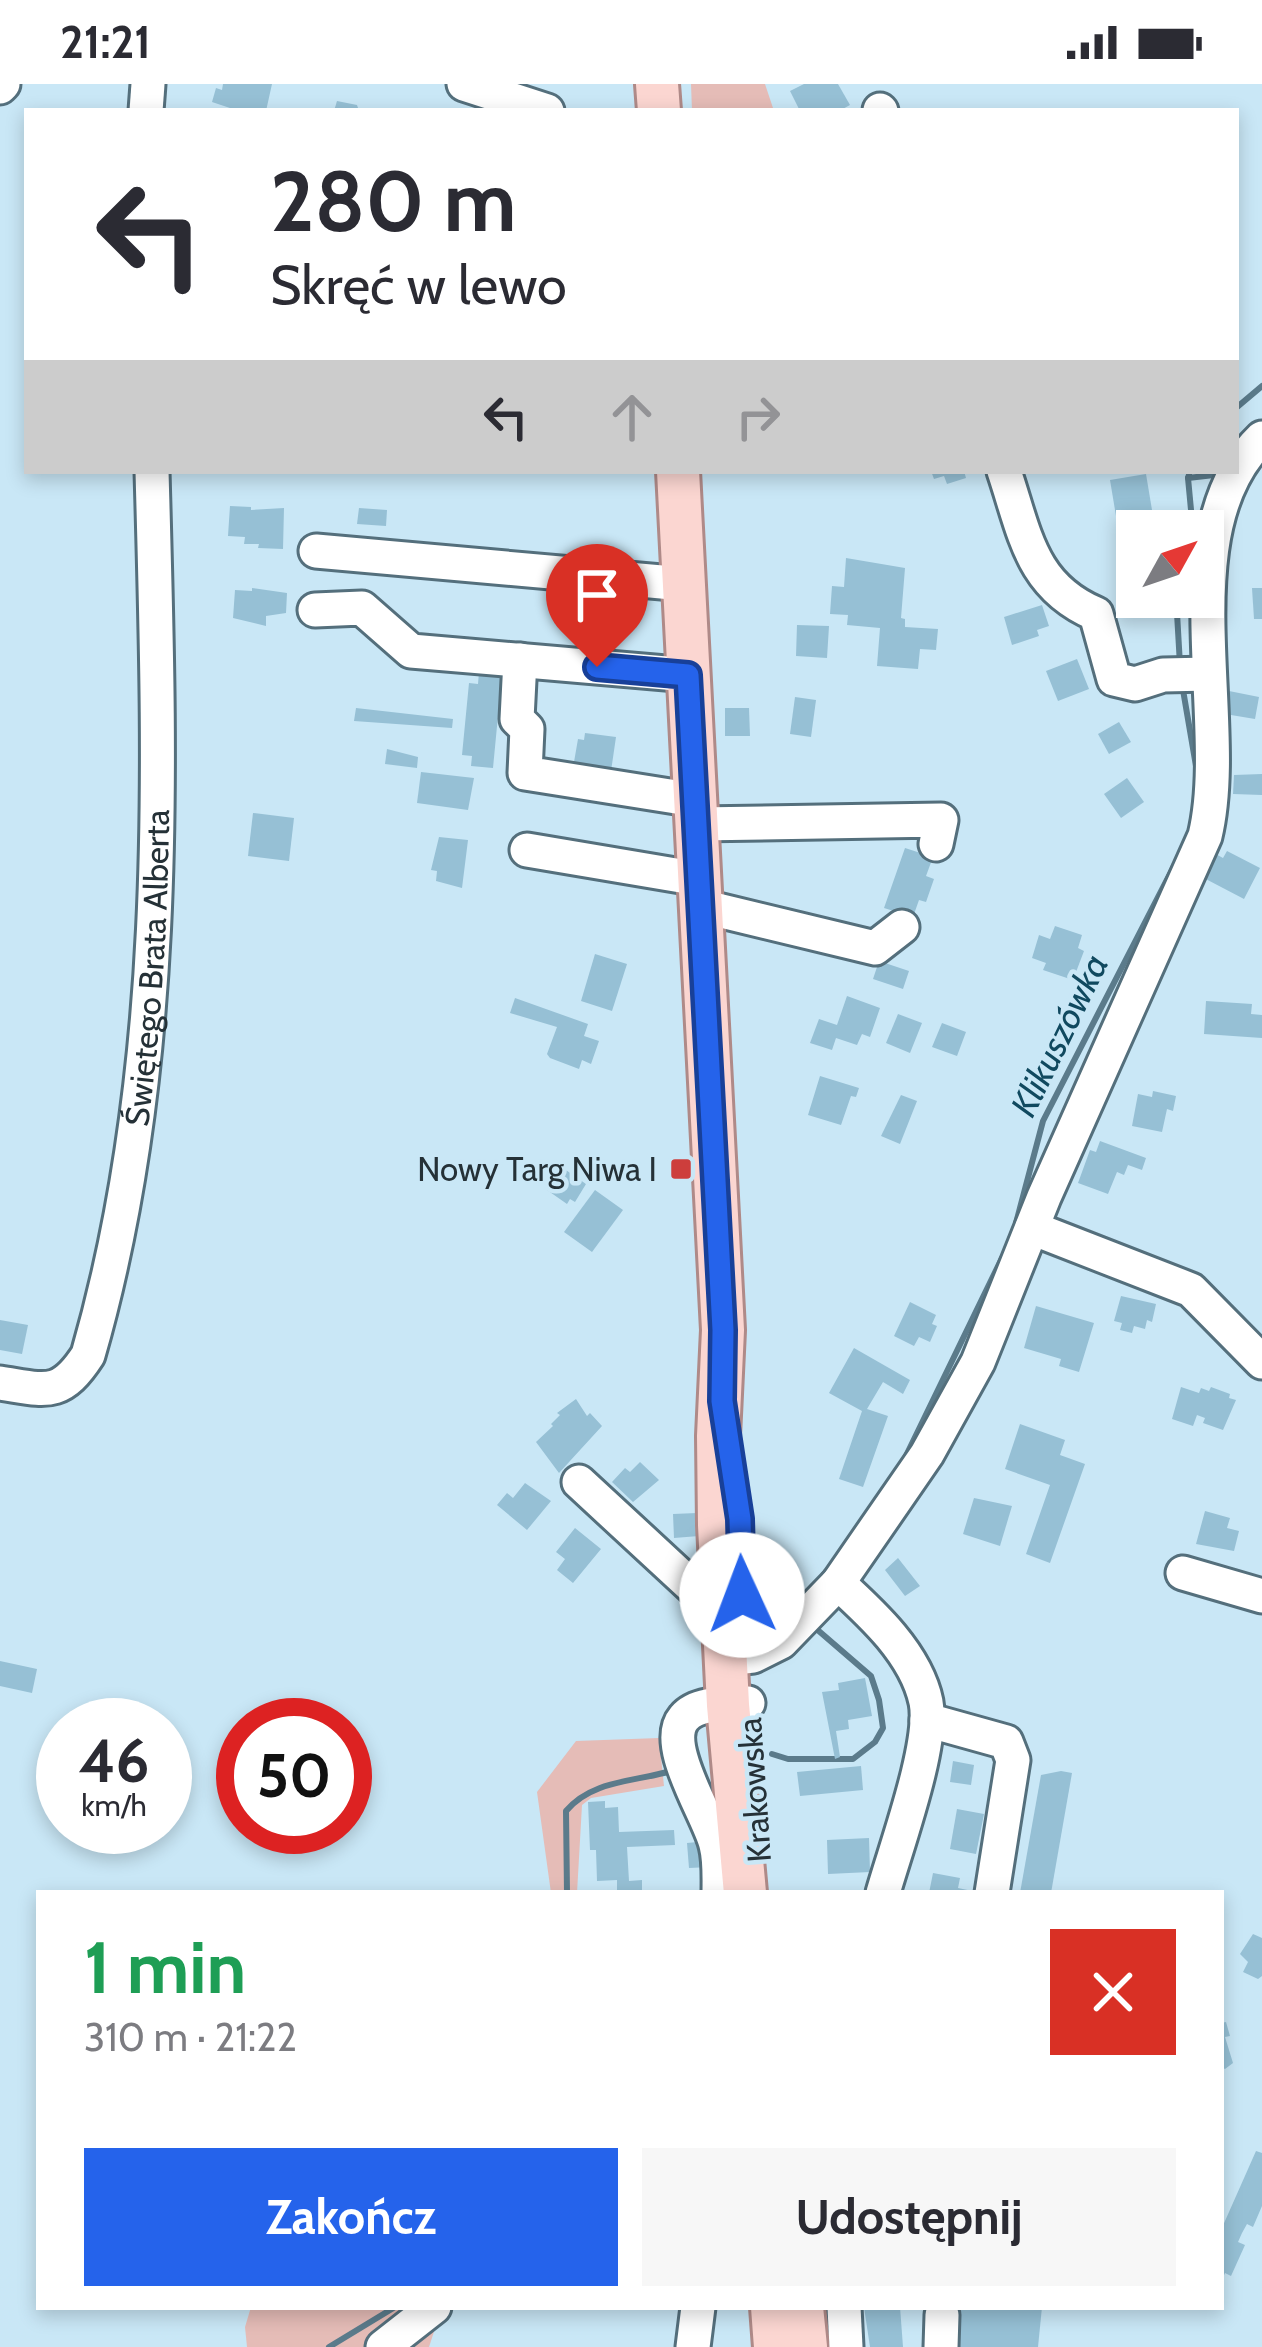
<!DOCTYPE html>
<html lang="pl">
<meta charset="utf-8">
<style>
:root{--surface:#fff;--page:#f7f7f7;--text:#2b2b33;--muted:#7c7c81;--accent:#2563eb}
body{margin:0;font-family:Cabin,sans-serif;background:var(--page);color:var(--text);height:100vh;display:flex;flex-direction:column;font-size:45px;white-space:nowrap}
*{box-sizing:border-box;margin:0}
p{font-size:39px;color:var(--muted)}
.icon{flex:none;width:66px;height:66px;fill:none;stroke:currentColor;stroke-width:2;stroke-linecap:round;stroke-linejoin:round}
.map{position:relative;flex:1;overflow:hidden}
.panel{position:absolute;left:36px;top:1806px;width:1188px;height:420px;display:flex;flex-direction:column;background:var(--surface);border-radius:0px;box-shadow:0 6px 18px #0003}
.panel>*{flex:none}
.banner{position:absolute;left:24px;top:24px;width:1215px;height:366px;border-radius:0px;box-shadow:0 6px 18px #0003;background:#fff;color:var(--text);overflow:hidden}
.needle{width:78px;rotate:50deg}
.buttons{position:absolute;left:1116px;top:426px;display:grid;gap:24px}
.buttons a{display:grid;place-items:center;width:108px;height:108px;border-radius:0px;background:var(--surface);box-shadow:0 6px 18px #0003;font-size:60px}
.speed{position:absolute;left:36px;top:1614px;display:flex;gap:24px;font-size:60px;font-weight:700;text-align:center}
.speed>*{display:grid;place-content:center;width:156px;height:156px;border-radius:50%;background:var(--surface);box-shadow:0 6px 18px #0003;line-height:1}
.speed small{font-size:30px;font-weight:400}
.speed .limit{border:18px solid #d22;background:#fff;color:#111}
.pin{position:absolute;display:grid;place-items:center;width:102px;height:102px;color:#fff;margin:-123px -51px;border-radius:50% 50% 50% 0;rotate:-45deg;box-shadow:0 0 12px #0007}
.pin .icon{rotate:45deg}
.me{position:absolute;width:132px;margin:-66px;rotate:358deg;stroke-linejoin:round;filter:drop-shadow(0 0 9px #0008)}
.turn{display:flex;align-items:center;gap:42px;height:252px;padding:0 48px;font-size:54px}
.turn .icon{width:156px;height:156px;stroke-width:2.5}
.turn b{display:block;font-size:84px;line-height:102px}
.lanes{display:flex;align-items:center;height:114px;padding:0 48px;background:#0003;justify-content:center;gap:60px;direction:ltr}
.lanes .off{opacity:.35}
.round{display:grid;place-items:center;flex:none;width:126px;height:126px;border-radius:0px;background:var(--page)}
.summary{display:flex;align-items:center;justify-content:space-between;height:204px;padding:0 48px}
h1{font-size:72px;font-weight:800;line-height:90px;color:#1e9e55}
.action{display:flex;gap:24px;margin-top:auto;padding:24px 48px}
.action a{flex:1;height:138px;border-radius:0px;background:var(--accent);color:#fff;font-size:48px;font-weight:800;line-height:138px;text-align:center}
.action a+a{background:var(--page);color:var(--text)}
.status{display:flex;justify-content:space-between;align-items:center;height:84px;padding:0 60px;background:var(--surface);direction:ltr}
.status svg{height:33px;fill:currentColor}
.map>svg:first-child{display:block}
.green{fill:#e5bcb7}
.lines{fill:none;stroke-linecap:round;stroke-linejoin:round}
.stream{stroke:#5b7b8b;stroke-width:6}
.building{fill:#96c0d5}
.minor-casing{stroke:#546f7c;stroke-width:39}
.major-casing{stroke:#af8a88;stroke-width:48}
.minor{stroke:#fff;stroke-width:33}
.major{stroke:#fbd6d1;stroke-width:42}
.route-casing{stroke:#184099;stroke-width:30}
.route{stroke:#2563eb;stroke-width:21}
.poi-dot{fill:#cd3e3c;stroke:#c9e7f6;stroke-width:4.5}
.labels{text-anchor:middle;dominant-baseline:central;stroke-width:9;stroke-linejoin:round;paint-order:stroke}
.street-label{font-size:33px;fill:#253137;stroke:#c9e7f6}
.poi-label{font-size:33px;fill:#253137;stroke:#c9e7f6;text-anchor:end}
.water-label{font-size:36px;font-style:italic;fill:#10495f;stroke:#c9e7f6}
</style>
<div class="status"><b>21:21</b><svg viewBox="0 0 49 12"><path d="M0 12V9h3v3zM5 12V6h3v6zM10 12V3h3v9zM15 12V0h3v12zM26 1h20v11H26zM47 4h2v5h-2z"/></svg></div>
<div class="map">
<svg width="1262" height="2263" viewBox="0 0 1262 2263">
<rect width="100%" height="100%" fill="#c9e7f6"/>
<g class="green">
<polygon points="691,0 765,0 774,27 692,27"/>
<polygon points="659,1654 664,1702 591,1714 582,1721 577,1809 551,1809 537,1708 576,1657"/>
<polygon points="251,2223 442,2223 429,2263 247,2263 245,2243"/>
</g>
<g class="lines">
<g class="stream">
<polyline points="1236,324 1262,302"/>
<polyline points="1190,387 1188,394 1193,447"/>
<polyline points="1188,394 1214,391"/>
<polyline points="1180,581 1177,529 1180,513"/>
<polyline points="1182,600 1196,682"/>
<polyline points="1016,1139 1043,1037 1175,780"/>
<polyline points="903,1378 1002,1174"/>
<polyline points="772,1670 788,1675 853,1675 875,1658 883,1644 879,1616 871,1592 813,1542"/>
<path d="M567 1809 566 1727C592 1696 634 1698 671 1687"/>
<polyline points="329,2263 395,2223"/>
</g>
</g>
<g class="building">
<polygon points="223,0 272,0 266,27 236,26 212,18 216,4 222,6"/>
<polygon points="804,0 838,0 850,21 839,27 800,27 790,7"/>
<polygon points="337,17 357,21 359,27 334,27"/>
<polygon points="931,387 964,387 966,394 947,400 944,392 934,395"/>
<polygon points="1146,390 1152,426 1116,432 1110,396"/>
<polygon points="230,422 251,423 251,426 284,424 283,465 258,464 259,460 244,460 245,453 228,452"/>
<polygon points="359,424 387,426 386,442 357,440"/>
<polygon points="846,474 905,484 901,534 905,535 905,543 938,545 936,566 920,565 918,585 877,582 880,544 847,541 848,531 830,530 832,502 844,503"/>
<polygon points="252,504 287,509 286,529 266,532 266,542 233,534 235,506 252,507"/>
<polygon points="1252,504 1262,504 1262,535 1254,535"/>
<polygon points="1042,521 1049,542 1037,546 1039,552 1012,561 1004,533"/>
<polygon points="797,541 829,542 827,574 796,572"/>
<polygon points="1077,575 1089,605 1058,617 1046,587"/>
<polygon points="479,588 502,590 493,684 471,682 472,672 462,671 469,599 478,600"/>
<polygon points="1229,607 1259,613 1255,635 1225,630"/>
<polygon points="795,613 816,616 811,653 790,650"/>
<polygon points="356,624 453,635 452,644 354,637"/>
<polygon points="725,624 749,624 750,652 725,652"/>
<polygon points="1119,638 1131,658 1109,670 1098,650"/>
<polygon points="585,649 616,653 610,694 579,690 581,679 574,678 578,655 584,656"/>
<polygon points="387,665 418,673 417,684 385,680"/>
<polygon points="421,688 474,694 468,726 417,719"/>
<polygon points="1262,690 1262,711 1233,710 1234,691"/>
<polygon points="1127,694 1144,718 1121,734 1104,710"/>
<polygon points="253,729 294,734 289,777 248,772"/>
<polygon points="439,753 468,756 462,804 436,797 437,787 431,786"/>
<polygon points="905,764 933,773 926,792 934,795 926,818 919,816 913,833 884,824"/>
<polygon points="1227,767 1260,784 1244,815 1200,792 1212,768 1223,774"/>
<polygon points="1055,842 1082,851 1078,864 1084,867 1073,896 1043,886 1046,879 1032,874 1039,851 1050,855"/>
<polygon points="595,870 627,880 612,927 581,917"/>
<polygon points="879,877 909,887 903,905 873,895"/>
<polygon points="847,912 880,924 870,953 862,950 857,961 836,954 832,966 810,959 819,935 837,941"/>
<polygon points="515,914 588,940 584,952 599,957 591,980 582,976 579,985 550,974 547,970 557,943 510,929"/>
<polygon points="1206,917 1252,920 1251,930 1262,931 1262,954 1204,950"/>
<polygon points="898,930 922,939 910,969 886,959"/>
<polygon points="942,939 966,948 957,972 932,963"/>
<polygon points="820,992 859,1004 856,1013 851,1012 841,1041 808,1031"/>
<polygon points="1153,1007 1176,1012 1173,1027 1167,1025 1162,1048 1132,1042 1138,1010 1152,1013"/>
<polygon points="901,1011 917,1017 900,1060 881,1052"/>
<polygon points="1100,1057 1146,1074 1142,1086 1128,1081 1124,1091 1117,1088 1108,1110 1078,1099 1090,1066 1096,1068"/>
<polygon points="563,1084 586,1100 575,1118 570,1115 567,1120 547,1106"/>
<polygon points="595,1106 623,1126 592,1168 564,1148"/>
<polygon points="1121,1212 1156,1220 1152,1238 1147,1236 1145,1245 1134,1242 1132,1249 1120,1246 1122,1239 1114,1237"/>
<polygon points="910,1218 936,1231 932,1240 937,1242 930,1258 919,1253 914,1262 894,1252"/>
<polygon points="1036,1222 1094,1239 1079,1288 1059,1282 1061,1275 1024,1264"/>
<polygon points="0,1236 28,1241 22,1270 0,1266"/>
<polygon points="854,1264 910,1296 903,1310 883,1298 867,1325 888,1332 863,1403 839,1395 862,1327 829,1309"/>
<polygon points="1181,1303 1199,1309 1201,1304 1209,1307 1211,1303 1230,1310 1229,1314 1236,1316 1223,1346 1203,1339 1205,1334 1197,1331 1193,1342 1172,1335"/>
<polygon points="576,1315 587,1332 590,1329 602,1342 559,1389 536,1358 553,1342 551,1340 560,1331 557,1329"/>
<polygon points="1020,1340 1065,1356 1060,1371 1085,1380 1050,1479 1026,1470 1050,1401 1005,1385"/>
<polygon points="640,1378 659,1396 633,1418 612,1398 625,1384 630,1388"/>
<polygon points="525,1399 551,1417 527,1446 497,1421 507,1409 513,1414"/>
<polygon points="974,1414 1012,1422 1000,1462 963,1450"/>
<polygon points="1205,1427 1230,1434 1227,1444 1239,1447 1234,1467 1196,1460"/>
<polygon points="697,1429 699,1452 674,1454 673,1430"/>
<polygon points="575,1444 601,1465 573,1499 557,1486 565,1475 556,1468"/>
<polygon points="898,1474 920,1502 905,1512 885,1486"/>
<polygon points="0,1577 37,1585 32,1609 0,1602"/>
<polygon points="865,1594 872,1632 848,1636 849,1645 836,1647 840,1673 835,1675 822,1608 839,1606 838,1599"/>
<polygon points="953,1677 974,1681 971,1701 950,1698"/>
<polygon points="861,1682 863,1706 800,1712 797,1688"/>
<polygon points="1061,1687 1072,1689 1051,1809 1020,1809 1041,1691"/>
<polygon points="605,1717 605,1724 618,1723 619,1748 674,1746 675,1761 627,1763 629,1797 642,1796 642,1809 617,1809 617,1796 597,1797 596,1766 590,1766 588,1718"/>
<polygon points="957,1725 984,1730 976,1770 950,1765"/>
<polygon points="869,1754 870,1788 828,1790 827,1756"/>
<polygon points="708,1757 710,1783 689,1784 687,1759"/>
<polygon points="933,1789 960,1794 958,1804 982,1809 929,1809"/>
<polygon points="1253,1850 1262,1854 1262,1892 1258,1895 1243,1888 1248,1878 1240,1870"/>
<polygon points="1226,1938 1230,1952 1225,1953 1233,1979 1225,1985 1221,1983 1221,1939"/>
<polygon points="1256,2067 1262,2069 1262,2122 1253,2143 1247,2140 1242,2149 1238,2158 1245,2161 1231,2192 1225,2189 1221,2198 1221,2146"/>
<polygon points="864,2223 900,2223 903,2263 870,2263"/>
<polygon points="961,2223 1042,2223 1038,2263 957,2263"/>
</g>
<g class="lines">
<defs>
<g id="minor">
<polyline points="464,0 547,27"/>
<polyline points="0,3 3,0"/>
<polyline points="880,26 881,27"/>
<polyline points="146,27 148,0"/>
<path d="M1004 387C1025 449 1030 502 1096 530L1114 595 1135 600 1163 591 1209 590"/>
<polyline points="316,467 684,500"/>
<polyline points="315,526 362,524 411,567 689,591"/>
<polyline points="520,576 517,635 527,645 525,689 695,716"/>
<polyline points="697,740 941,736 936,760"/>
<polyline points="527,766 699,795"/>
<polyline points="701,822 875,864 902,843"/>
<polyline points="1032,1144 1191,1206 1262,1278"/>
<path id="s1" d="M0 1299C46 1306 60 1314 88 1271 171 984 160 682 152 387"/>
<polyline points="579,1398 700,1510 742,1511"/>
<polyline points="1183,1489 1262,1512"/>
<path d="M838 1499C872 1530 916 1570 926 1618 934 1660 896 1763 883 1809"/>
<path d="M726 1575 753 1572 781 1558 838 1499 927 1370 978 1278 1044 1113 1205 752C1233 637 1166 446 1262 354"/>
<polyline points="927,1636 1006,1658 1013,1676 992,1809"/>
<path d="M719 1809C719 1793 720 1776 716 1761 709 1731 661 1661 684 1634 697 1618 729 1620 748 1619"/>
<polyline points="844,2223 846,2263"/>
<polyline points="383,2263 434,2223"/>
<polyline points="693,2263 698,2223"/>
<polyline points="941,2263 942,2231"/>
</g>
<g id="major">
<polyline points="657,0 659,27"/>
<polyline points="678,387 723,1246 718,1352 719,1441 728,1621 745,1809"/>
<polyline points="772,2223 775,2263"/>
<polyline points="802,2223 806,2263"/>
</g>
</defs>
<use href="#minor" class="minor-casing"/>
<use href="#major" class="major-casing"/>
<use href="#minor" class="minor"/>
<use href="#major" class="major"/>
</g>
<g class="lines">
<defs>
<polyline id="route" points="597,583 688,591 723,1246 722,1317 740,1435 742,1511"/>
</defs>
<use href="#route" class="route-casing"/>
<use href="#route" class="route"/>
</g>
<rect class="poi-dot" x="669" y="1073" width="24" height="24" rx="6"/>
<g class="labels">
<g class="street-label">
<text stroke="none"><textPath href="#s1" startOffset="495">Świętego Brata Alberta</textPath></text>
<text transform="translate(754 1706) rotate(-94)">Krakowska</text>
</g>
<g class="poi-label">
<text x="657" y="1085">Nowy Targ Niwa I</text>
</g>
<g class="water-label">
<text transform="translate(1059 951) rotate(-64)">Klikuszówka</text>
</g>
</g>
</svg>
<div class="buttons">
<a><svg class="needle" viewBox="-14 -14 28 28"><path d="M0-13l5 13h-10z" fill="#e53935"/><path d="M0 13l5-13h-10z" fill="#7c7c81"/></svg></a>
</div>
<div class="speed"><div>46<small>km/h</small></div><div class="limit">50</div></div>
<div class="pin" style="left:597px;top:583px;background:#d93025"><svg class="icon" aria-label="arrive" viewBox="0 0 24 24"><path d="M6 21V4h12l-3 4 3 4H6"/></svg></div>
<svg class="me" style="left:742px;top:1511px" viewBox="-20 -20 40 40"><circle r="19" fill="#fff"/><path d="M0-13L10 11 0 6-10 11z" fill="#2563eb"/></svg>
<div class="banner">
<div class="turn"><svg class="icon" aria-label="left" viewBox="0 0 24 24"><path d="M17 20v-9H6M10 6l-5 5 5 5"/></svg><div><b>280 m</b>Skręć w lewo</div></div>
<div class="lanes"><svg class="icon" aria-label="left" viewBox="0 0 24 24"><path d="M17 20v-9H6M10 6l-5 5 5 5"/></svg><svg class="icon off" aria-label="ahead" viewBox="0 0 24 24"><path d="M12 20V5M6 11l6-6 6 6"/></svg><svg class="icon off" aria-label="right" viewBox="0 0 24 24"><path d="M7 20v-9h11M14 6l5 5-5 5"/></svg></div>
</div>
<section class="panel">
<div class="summary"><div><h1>1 min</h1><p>310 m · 21:22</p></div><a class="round" style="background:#d93025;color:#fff"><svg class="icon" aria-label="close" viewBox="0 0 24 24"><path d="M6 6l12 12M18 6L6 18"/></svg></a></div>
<div class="action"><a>Zakończ</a><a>Udostępnij</a></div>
</section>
</div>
